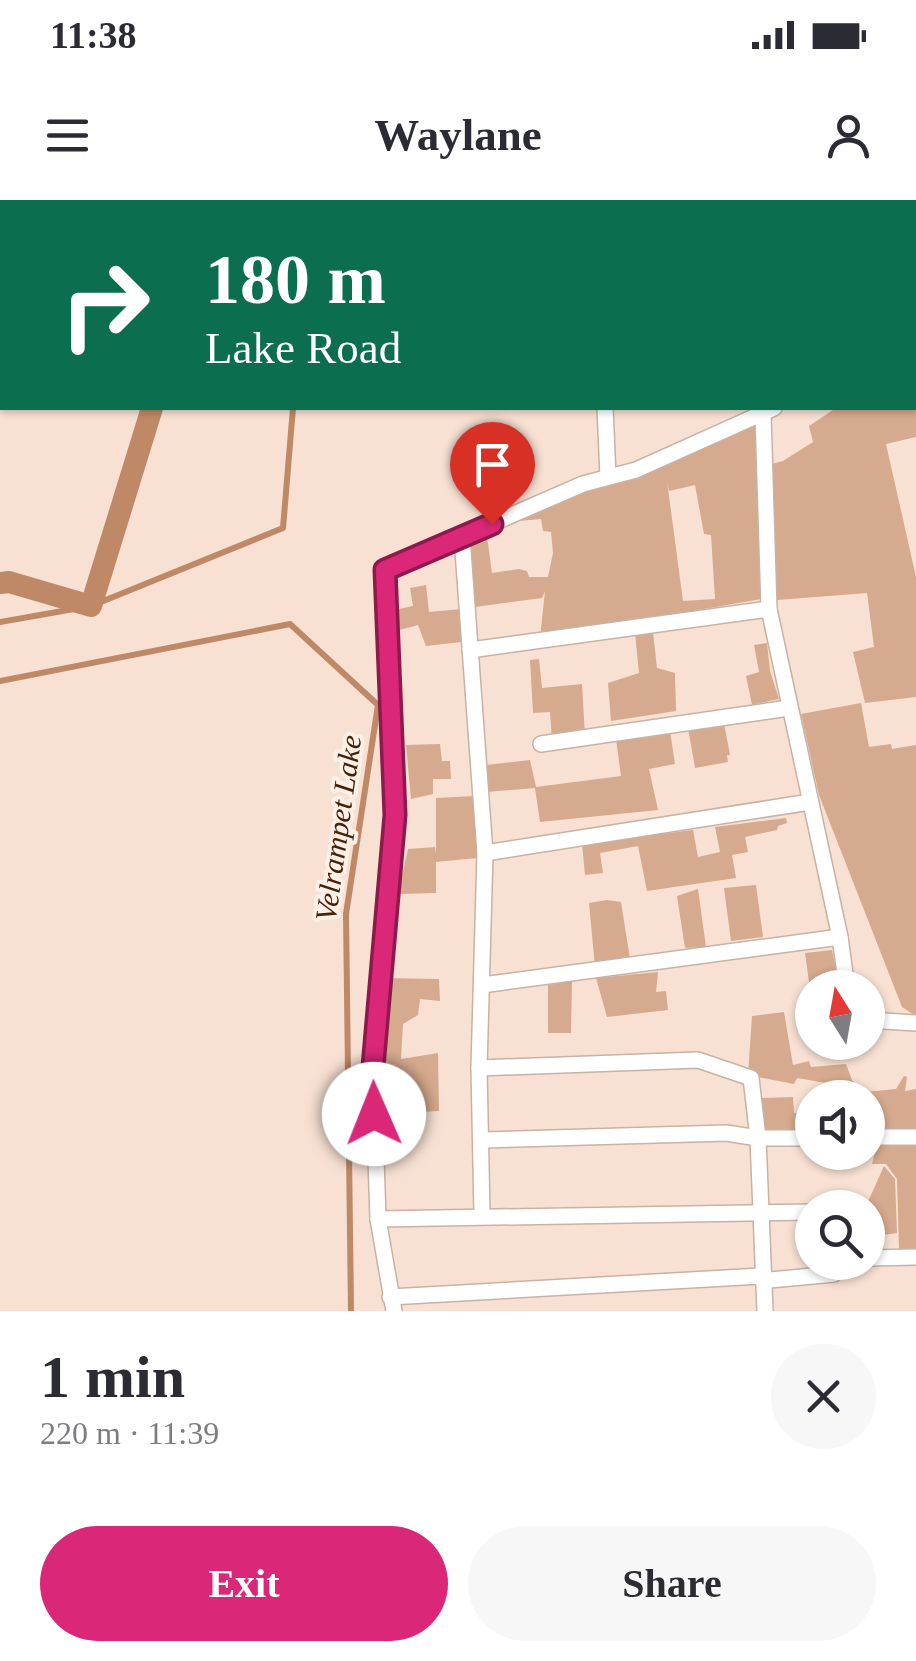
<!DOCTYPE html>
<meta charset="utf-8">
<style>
:root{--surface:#fff;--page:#f7f7f7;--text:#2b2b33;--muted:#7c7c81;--accent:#db2777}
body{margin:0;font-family:"Times New Roman",serif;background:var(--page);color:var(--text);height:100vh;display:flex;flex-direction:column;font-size:38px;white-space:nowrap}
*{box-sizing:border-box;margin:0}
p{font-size:32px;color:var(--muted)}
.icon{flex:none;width:55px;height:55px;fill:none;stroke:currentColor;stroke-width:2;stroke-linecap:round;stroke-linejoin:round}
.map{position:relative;height:1111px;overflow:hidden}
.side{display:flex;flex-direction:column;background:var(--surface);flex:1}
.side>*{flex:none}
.banner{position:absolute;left:0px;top:0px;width:918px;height:210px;box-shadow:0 2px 8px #0004;background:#0b6e4f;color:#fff;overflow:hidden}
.needle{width:65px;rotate:349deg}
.buttons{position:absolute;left:795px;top:770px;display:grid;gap:20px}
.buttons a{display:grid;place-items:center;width:90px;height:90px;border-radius:50%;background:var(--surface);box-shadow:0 2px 8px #0004;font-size:50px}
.pin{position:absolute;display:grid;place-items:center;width:85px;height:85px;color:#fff;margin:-102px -42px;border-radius:50% 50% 50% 0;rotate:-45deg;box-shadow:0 0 10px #0007}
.pin .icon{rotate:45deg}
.me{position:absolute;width:110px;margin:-55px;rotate:359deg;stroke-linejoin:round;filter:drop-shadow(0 0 8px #0008)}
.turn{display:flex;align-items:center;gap:35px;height:210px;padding:0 40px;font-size:45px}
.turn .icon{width:130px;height:130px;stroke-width:2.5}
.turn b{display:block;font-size:70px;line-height:85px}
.round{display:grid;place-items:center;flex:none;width:105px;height:105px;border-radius:52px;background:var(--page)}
.headline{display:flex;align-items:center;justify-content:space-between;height:170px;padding:0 40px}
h1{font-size:60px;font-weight:700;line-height:75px}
.primary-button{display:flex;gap:20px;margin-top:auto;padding:20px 40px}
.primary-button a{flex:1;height:115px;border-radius:60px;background:var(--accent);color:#fff;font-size:40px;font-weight:700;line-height:115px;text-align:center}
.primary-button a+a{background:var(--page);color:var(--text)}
.status{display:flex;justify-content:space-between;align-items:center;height:70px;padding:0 50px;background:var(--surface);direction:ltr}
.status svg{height:28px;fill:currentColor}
header{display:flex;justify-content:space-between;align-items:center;height:130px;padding:0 40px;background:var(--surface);font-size:45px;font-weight:700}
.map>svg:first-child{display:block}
.green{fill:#d6aa8e;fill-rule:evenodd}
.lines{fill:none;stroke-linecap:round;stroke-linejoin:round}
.stream{stroke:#bf8967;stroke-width:6}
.canal{stroke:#bf8967;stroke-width:22}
.street-casing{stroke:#c8b2a5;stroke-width:18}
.street{stroke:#fff;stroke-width:15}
.route-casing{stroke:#8e194d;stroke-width:25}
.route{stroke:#db2777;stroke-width:18}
.labels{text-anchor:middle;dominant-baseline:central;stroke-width:8;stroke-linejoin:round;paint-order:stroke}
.water-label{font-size:30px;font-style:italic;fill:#462207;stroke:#fef0e7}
</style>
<div class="status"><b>11:38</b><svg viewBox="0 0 49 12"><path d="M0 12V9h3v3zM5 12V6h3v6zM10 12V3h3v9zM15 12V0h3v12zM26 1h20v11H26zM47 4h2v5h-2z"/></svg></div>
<header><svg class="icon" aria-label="menu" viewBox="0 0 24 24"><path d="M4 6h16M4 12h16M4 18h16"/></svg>Waylane<svg class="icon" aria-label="person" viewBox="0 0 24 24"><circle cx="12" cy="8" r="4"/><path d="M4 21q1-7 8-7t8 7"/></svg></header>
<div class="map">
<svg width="916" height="1111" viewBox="0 0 916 1111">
<rect width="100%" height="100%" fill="#f8e1d3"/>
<g class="green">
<polygon points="916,159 916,237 886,244 916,377 916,497 865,503 853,452 874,447 867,393 777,400 768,265 783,261 813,242 809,226 836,208 915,208"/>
<path d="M760 220 761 399 540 438 545 391 542 398 475 407 469 336 486 329 492 373 519 369 527 371 529 377H548L553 353 551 332 543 331 541 319 519 321 517 314ZM667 281 669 291 695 285 704 334 711 335 715 399 683 401Z"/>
<polygon points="426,385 429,412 462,409 461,442 426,446 418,425 392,432 389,411 413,406 410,388"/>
<polygon points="653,432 657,468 675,473 676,511 611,521 608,483 639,473 635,433"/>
<polygon points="767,443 770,471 779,499 752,505 746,476 759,472 754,445"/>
<polygon points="539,459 542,488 582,484 585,536 552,540 550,512 533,513 530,460"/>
<polygon points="861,503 869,547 891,544 892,549 916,545 916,816 902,807 819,595 801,514"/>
<polygon points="724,523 730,555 727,555 728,562 695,568 688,528"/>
<polygon points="670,531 675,564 649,569 658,610 540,622 535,588 486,592 486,565 530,560 536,587 621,576 616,539"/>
<polygon points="440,544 442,561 450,561 451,579 433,579 433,594 411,599 406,545"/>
<polygon points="474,596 477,658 436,662 436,693 398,694 408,649 435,647 436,654 436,598"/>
<polygon points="786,618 787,623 778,626 777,630 745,637 748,652 732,655 736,678 647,691 638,646 600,653 603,673 585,675 582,644 693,630 698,657 720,652 715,627"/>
<polygon points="756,685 763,737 731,741 724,688"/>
<polygon points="698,689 706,747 685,748 677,696"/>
<polygon points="607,700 621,702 630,759 595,767 589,703"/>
<polygon points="832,750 840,787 812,788 812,804 805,753"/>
<polygon points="658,772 656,792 666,791 668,810 607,817 596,778"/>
<polygon points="381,778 439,779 440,801 420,799 418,815 403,824 401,859 438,853 439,911 375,914"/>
<polygon points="572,781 571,833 548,833 548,785"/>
<polygon points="784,812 793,865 809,861 811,867 846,864 852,880 864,892 896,889 904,876 907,877 905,891 916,889 916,934 868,935 868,898 864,897 864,893 861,897 828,892 826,883 797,878 794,884 748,875 752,816"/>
<polygon points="793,897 794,913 812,911 812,937 760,936 759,898"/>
<polygon points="916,939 916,1048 899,1049 897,979 886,964 872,964 875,952 868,951 868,940"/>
<polygon points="884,966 895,979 897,1033 869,1037 866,1006"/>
</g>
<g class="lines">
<g class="stream">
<polyline points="310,2 310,0"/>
<polyline points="0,422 91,406 283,328 293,208"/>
<polyline points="0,481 290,424 378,505 346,714 351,1111"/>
</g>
<g class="canal">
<polyline points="215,2 216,0"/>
<polyline points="0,383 9,382 91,406 152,208"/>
</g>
<defs>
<g id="street">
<polyline points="603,2 603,0"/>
<polyline points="915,118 916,118"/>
<polyline points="605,208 608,276"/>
<polyline points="763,214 769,409 840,737 847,788"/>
<polyline points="462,337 485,653 479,868 482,1015"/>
<polyline points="470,450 769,409"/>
<polyline points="541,544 789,508"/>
<polyline points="485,653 810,602"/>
<polyline points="482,785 840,737"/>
<polyline points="868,820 916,823"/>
<polyline points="479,868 698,860 751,878 758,938 765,1111"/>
<polyline points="868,937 916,937"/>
<polyline points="482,940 726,933 758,938 812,938"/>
<polyline points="378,1019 812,1012"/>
<polyline points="868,1058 916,1057"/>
<polyline points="390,1097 761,1076 770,1080 834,1074 844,1062"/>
<polyline points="394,1111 378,1019 373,867 395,615 385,370 583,284 636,270 774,208"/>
</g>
</defs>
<use href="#street" class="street-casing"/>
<use href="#street" class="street"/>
</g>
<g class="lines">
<defs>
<polyline id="route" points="374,914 373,867 395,615 385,370 492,324"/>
</defs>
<use href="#route" class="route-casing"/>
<use href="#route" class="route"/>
</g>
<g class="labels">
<g class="water-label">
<text transform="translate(338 628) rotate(-82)">Velrampet Lake</text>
</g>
</g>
</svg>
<div class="buttons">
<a><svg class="needle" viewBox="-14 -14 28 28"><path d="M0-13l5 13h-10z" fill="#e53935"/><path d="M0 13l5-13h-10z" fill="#7c7c81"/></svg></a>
<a><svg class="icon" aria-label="sound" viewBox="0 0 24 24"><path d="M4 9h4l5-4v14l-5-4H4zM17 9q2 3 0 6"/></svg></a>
<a><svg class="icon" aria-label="search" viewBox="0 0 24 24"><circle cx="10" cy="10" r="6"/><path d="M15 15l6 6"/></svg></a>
</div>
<div class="pin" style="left:492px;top:324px;background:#d93025"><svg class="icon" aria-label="arrive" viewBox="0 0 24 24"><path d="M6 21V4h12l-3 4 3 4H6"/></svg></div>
<svg class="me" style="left:374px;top:914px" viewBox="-20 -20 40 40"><circle r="19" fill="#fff"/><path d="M0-13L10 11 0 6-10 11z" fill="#db2777"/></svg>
<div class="banner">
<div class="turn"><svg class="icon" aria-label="right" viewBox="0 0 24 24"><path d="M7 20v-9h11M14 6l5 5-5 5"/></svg><div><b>180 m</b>Lake Road</div></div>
</div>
</div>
<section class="side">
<div class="headline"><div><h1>1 min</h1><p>220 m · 11:39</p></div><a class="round"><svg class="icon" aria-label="close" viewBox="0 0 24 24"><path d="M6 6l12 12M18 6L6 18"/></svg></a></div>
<div class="primary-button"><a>Exit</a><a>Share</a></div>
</section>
